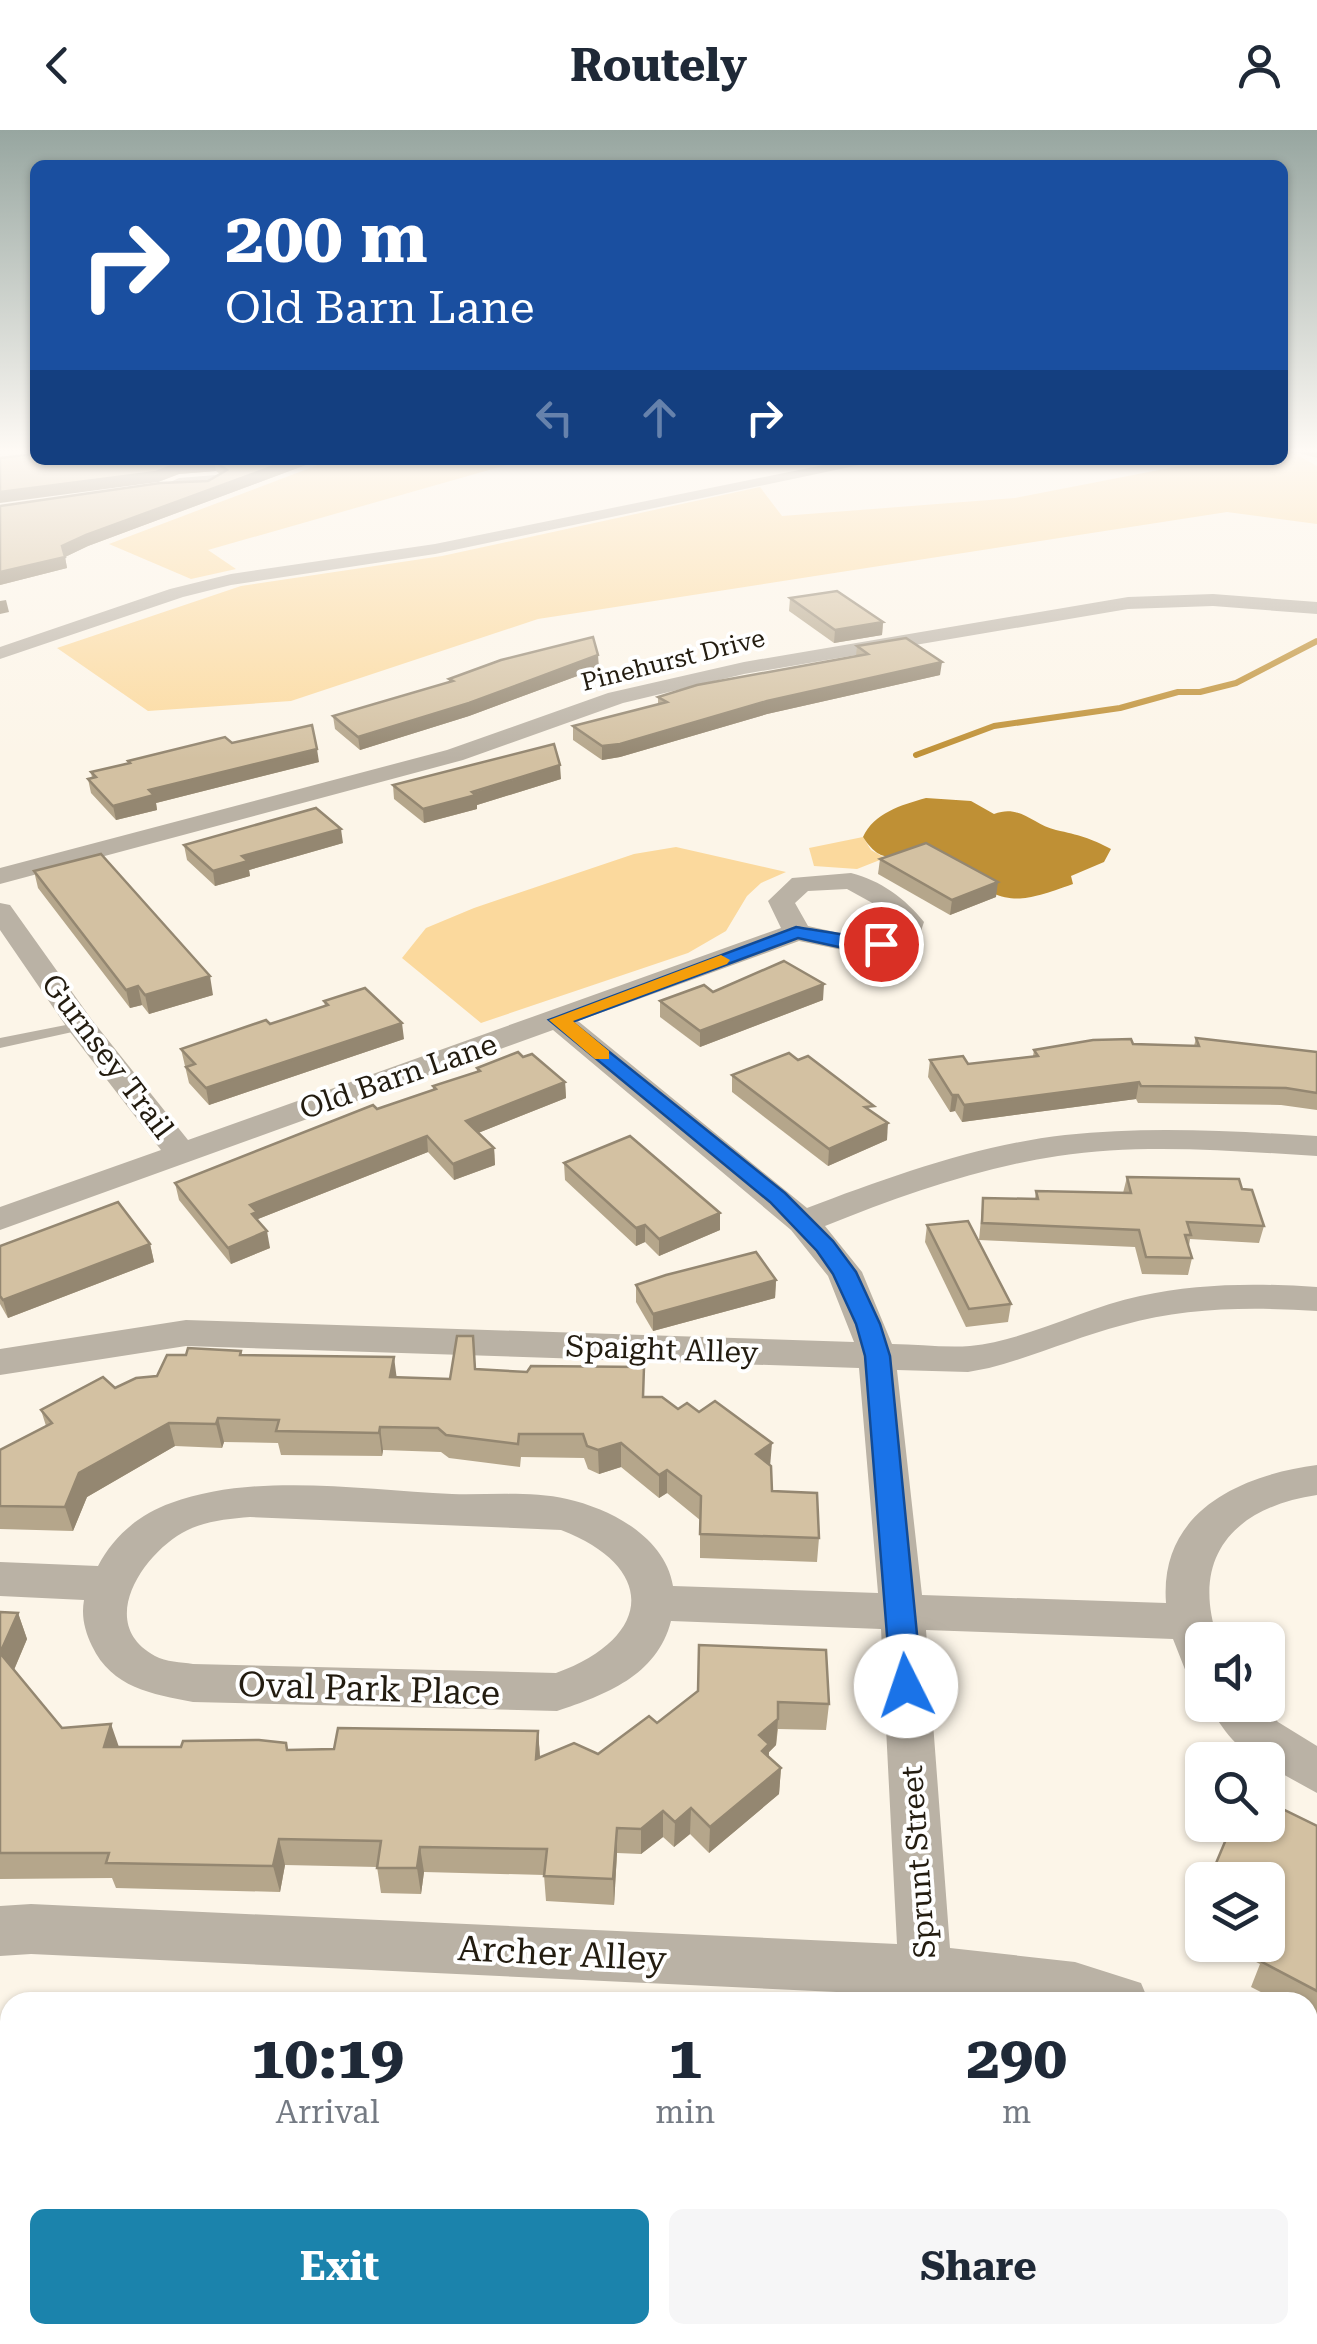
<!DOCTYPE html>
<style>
:root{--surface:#fff;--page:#f6f6f7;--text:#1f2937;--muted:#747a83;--accent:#1b83ac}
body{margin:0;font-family:"Roboto Serif",serif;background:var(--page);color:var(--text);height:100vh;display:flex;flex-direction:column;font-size:38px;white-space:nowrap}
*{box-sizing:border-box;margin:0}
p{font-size:32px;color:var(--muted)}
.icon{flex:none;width:55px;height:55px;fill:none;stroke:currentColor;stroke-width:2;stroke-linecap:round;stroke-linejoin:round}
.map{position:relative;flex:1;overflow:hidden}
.side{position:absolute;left:0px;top:1862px;width:1318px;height:352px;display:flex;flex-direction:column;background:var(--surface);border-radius:30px 30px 0 0;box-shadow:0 2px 8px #0004}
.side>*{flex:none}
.hud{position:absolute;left:30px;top:30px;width:1258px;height:305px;border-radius:15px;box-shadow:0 2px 8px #0004;background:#1a4fa0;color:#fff;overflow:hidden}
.buttons{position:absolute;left:1185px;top:1492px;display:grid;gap:20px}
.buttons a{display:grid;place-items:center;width:100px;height:100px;border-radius:15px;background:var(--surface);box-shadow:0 2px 8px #0004;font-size:50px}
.pin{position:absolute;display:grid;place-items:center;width:85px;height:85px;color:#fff;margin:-42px;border:5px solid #fff;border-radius:50%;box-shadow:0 2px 10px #0007}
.me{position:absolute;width:110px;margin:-55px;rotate:356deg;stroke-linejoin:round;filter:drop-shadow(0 0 8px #0008)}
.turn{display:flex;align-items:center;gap:35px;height:210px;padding:0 30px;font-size:45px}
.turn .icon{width:130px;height:130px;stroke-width:2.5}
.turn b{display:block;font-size:70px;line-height:85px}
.lanes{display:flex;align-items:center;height:95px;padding:0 30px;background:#0003;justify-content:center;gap:50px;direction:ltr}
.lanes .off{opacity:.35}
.eta{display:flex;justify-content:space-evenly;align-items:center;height:170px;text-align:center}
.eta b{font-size:60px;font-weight:700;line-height:70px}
.primary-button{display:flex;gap:20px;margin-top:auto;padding:20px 30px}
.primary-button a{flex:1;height:115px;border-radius:15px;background:var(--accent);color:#fff;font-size:40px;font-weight:700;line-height:115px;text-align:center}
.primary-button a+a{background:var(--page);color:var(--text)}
header{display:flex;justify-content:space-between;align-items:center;height:130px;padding:0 30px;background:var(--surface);font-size:45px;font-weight:700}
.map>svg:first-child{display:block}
.green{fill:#fbd99d}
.water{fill:#bf9035}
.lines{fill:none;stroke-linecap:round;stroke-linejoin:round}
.stream{stroke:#bf9035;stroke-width:6}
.lane{fill:#bab2a5;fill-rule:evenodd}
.street{fill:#bab2a5;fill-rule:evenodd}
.wall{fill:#b5a68b}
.shaded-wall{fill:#948771}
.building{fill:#d3c1a2;stroke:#948771;stroke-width:2.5}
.route{fill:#1a73e8;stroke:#114b97;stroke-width:2.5}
.slow{fill:#f59e0b}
.labels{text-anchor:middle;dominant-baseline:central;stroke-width:8;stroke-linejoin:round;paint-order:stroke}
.far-street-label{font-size:25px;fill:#231c10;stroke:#fff}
.street-label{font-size:30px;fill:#231c10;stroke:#fff}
.near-street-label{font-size:35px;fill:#231c10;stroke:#fff}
</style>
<header><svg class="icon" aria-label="back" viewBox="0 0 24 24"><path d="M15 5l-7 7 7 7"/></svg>Routely<svg class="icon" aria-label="person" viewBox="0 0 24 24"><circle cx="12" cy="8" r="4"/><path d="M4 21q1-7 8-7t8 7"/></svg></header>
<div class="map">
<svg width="1317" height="2214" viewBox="0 0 1317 2214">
<rect width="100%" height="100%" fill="#fcf5e8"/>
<g class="green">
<polygon points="1288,320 1317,336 1317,394 1227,382 538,489 291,571 148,581 57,518 241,456 442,426 760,357 782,386 1015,368 1195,333 1282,330 1283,321"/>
<polygon points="331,330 524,330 208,420 236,439 191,449 109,414"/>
<polygon points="863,707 871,720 885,728 857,739 814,736 809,718"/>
<polygon points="676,717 786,742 761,753 747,766 726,801 688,823 481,893 402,828 426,798 474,778 634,724"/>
</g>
<path class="water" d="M926 668 971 671 994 684C1021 674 1033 695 1056 700 1079 705 1090 708 1111 719L1104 732 1071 746 1073 754C1017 774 1010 775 958 746 947 740 935 730 923 727 894 721 884 739 863 707 874 683 901 675 926 668Z"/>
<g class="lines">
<polyline class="stream" points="916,625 994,596 1120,578 1178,562 1200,562 1236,553 1317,511"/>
<g class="lane">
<polygon points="216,345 225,351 209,358 205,356 214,350 181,352 161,360 157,358 179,348"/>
<polygon points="81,892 86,893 86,899 0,918 0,908"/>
</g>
<g class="street">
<polygon points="848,330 883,330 435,424 231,455 183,467 0,529 0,517 170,459 231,444 435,414"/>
<polygon points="1213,464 1317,472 1317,484 1213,476 1128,479 744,544 623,573 463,630 0,754 0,738 447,620 608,563 744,532 1128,467"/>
<path d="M851 743C880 750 906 769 924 792L915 819 857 823 799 811 578 891 807 1078C889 1047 977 1015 1065 1005 1148 996 1233 1001 1317 1006V1026C1232 1021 1143 1013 1058 1026 978 1038 900 1066 825 1096L862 1142 892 1214C917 1214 945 1218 970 1216 1028 1210 1083 1178 1140 1166 1198 1153 1258 1153 1317 1157V1181C1252 1177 1186 1177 1123 1195 1077 1207 1035 1226 989 1238L968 1242 897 1240 922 1465 1166 1473C1159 1381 1241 1345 1317 1335V1365C1236 1377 1189 1425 1218 1510H1202V1547L1186 1542 1173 1509 926 1500 950 1818 1075 1832 1141 1853 1149 1872H900V1865L31 1824 0 1826V1776L31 1774 897 1814 881 1499 671 1491C657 1546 605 1565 557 1581L193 1572C152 1564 112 1558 92 1516 85 1501 81 1487 84 1470L0 1466V1432L98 1436C113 1407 139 1384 171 1373 256 1342 363 1360 452 1364 489 1365 531 1361 567 1369 611 1379 665 1407 673 1456L878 1463 859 1238 186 1216 0 1245V1219L186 1190 854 1212 828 1146 791 1100 553 900 0 1100V1077L161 1020 70 902 0 800V773L10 775 92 890 188 1010 781 798 768 771 792 748ZM847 759 885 780 896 793 893 805 857 807 808 796 795 773 808 761ZM250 1387 561 1400C659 1438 652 1508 556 1543L193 1534C181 1532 166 1532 155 1526 96 1494 142 1426 182 1403 203 1391 227 1389 250 1387Z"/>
<path d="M1209 1575H1262L1278 1592 1317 1616V1663L1268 1636V1630C1243 1630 1219 1595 1209 1575Z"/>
<polygon points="1308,1940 1317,1943 1317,2000 1308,1996"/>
<polygon points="918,2205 980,2205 981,2214 919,2214"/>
</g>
</g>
<g class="wall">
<polygon points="1285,319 1317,319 1317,328"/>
<polygon points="0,328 319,330 88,416 65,427 67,438 0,455 0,376 208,351 220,344 216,341 179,344 158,352"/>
<polygon points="790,468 883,492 882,505 834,513 789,481"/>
<polygon points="857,516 940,545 767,584 620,627 602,630 573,610 573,596 658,574 658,567 856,526"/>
<polygon points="599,538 469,586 360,620 335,599 333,586 449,552 449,549"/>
<polygon points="232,613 319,632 156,673 157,680 116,690 91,663 88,649 92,648 91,642 129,633 128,631"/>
<polygon points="561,649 477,675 477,679 424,693 394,669 393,655"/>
<polygon points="343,713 249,740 250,746 215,756 187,730 184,715"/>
<polygon points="880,729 996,767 950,785 878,744"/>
<polygon points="34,741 213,865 149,884 142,875 130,878 38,758"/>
<polygon points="713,862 823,870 700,917 660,887 660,871"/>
<polygon points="324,871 404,909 209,975 189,953 181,919 270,894 325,876"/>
<polygon points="1196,908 1317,922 1317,980 1281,975 1138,973 1136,969 962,992 955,981 950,982 928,947 930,930 968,934 1033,926 1034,920 1133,914 1194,916"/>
<polygon points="523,927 565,952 566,968 478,1003 494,1018 495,1035 454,1050 428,1022 258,1089 270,1118 231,1134 179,1070 175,1053 377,979 433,960 433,956 477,942 477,938"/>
<polygon points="732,945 874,983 887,1010 828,1036 732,962"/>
<polygon points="564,1033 720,1083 720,1100 659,1126 645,1112 636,1116 565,1050"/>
<polygon points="1127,1047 1242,1059 1264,1096 1259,1113 1190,1109 1189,1116 1192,1128 1188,1145 1142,1144 1135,1117 979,1110 983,1068 1035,1069 1036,1061 1123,1063"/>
<polygon points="927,1095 1011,1174 1008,1192 966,1197 925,1112"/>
<polygon points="150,1114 154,1132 8,1188 0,1174 0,1116"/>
<polygon points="776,1150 775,1168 653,1201 636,1172 636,1155"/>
<polygon points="241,1221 242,1225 397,1247 450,1249 476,1239 644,1267 678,1279 770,1336 772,1361 819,1408 817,1432 700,1428 700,1390 667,1363 659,1368 621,1337 599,1344 588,1339 584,1328 521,1327 520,1337 449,1328 441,1322 383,1320 382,1326 281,1325 278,1313 224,1312 222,1318 175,1316 87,1367 73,1401 0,1399 0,1320 46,1296 41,1280 157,1246 186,1225"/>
<polygon points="0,1482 18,1483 27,1509 14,1540 62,1598 118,1617 288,1620 334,1619 538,1601 540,1627 598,1624 657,1593 698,1561 829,1574 826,1600 778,1599 776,1615 769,1622 768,1627 781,1638 779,1664 709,1723 690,1704 674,1717 663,1707 641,1724 617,1723 614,1775 546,1771 544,1745 424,1742 421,1764 381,1763 377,1737 285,1735 280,1762 116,1758 112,1748 0,1749"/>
<polygon points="1317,1696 1317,1892 1308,1887 1308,1872 1280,1872 1251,1857 1260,1834 1223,1815 1268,1815 1268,1750"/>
<polygon points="1202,1767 1202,1805 1191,1799"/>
<polygon points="0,2017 10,2018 10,2172 0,2171"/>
<polygon points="1308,2061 1317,2062 1317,2143 1308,2098"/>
<polygon points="1317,2200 1317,2214 1311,2214 1310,2210"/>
<polygon points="176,2205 281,2205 280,2211"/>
<polygon points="348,2205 438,2205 437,2214 398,2214 350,2211"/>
<polygon points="515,2205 605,2205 605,2214 517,2214"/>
<polygon points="1078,2205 1199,2205 1200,2214 1079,2214"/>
</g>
<g class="shaded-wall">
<polygon points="0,319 30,319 0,322"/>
<polygon points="290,330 319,330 88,416 65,427 67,438 0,455 0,442 86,405"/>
<polygon points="214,331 216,341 179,344 158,352 0,373 0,362 177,334"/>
<polygon points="6,470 9,482 0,484 0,471"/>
<polygon points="883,492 882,505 834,513 835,500"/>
<polygon points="598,525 599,538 469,586 360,620 358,607"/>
<polygon points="942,532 940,545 767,584 620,627 602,630 602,616 767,571"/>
<polygon points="317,619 319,632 156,673 157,680 116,690 113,676 149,660"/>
<polygon points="560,635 561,649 477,675 477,679 424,693 423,679"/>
<polygon points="341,699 343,713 249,740 250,746 215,756 213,741 242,726"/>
<polygon points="998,752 996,767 950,785 952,770"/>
<polygon points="210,846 213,865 149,884 145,865"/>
<polygon points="824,854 823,870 700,917 700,901"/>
<polygon points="138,856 142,875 130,878 126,860"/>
<polygon points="402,893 404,909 209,975 206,958"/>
<polygon points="565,952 566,968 468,1007 466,991"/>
<polygon points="1139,952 1136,969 962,992 964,975"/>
<polygon points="952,965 958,965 955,981 950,982"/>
<polygon points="888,993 887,1010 828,1036 829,1019"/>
<polygon points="427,1006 428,1022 258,1089 260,1099 255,1101 250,1075"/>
<polygon points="494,1018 495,1035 454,1050 453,1034"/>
<polygon points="720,1083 720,1100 659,1126 659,1109"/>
<polygon points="645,1095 645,1112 636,1116 636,1098"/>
<polygon points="267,1101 270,1118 231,1134 228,1118"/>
<polygon points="150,1114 154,1132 8,1188 3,1170"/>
<polygon points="776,1150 775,1168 653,1201 653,1184"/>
<polygon points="394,1227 397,1250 390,1247"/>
<polygon points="218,1288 224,1312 222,1318 216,1294"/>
<polygon points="169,1293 175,1316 87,1367 73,1401 65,1377 79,1343"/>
<polygon points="380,1297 383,1320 382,1326 379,1303"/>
<polygon points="621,1313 621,1337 599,1344 598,1320"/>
<polygon points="772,1313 770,1337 756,1324"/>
<polygon points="667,1340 667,1363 659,1368 659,1345"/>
<polygon points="18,1483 27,1509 10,1549 0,1523"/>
<polygon points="778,1589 776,1615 769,1622 768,1640 760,1647 759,1605"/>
<polygon points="111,1594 120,1620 104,1617"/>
<polygon points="538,1601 540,1627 536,1629"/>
<polygon points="781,1638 779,1664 709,1723 710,1697"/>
<polygon points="691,1678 690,1704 674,1717 675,1692"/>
<polygon points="663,1681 663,1707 641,1724 641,1699"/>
<polygon points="617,1698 617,1723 614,1775 613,1749"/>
<polygon points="279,1709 285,1735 280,1762 273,1736"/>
<polygon points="420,1717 424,1742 421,1764 417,1738"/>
</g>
<g class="building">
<polygon points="35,324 35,330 290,330 86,405 62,416 65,427 0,442 0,376 160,353 208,351 227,340 214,331 177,334 156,342 0,362 0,328"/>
<polygon points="837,461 883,492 835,500 790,468"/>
<polygon points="593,507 598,525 469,573 358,607 333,586 453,551 449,549 501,530"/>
<polygon points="906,508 942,532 767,571 620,614 602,616 573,596 667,572 658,567 697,555 868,524 857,516"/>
<polygon points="312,595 317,619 149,660 154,665 113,676 88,649 96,647 91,642 130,633 128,631 225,607 232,613"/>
<polygon points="554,614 560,635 472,662 476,665 423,679 393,655"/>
<polygon points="316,678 341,699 242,726 248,731 213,741 184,715"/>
<polygon points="926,713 998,752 952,770 880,729"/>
<polygon points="101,724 210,846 145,865 138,856 126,860 34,741"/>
<polygon points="784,831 824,854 700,901 660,871 704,855 713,862"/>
<polygon points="365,858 402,893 206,958 186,937 195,934 181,919 266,890 270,894 328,875 324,871"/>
<polygon points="1196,908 1317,922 1317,963 1286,958 1141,956 1139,952 964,975 958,965 952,965 930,930 963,926 968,934 1038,926 1034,920 1093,910 1131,909 1133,914 1199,916"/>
<polygon points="518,922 523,927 532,924 565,952 466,991 494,1018 453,1034 427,1006 250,1075 257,1082 252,1084 267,1101 228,1118 175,1053 373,975 377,979 436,959 433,956 480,941 477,938"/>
<polygon points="789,923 798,930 808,926 874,976 865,977 888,993 829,1019 732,945"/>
<polygon points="630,1006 720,1083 659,1109 645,1095 636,1098 564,1033"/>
<polygon points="1127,1047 1239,1049 1242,1059 1252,1060 1264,1096 1187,1092 1191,1105 1185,1105 1192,1128 1146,1127 1139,1100 982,1093 983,1068 1038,1069 1036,1061 1131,1063"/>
<polygon points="118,1072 150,1114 3,1170 0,1166 0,1116"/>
<polygon points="968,1091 1011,1174 969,1179 927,1095"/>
<polygon points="756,1122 776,1150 653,1184 636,1155 666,1145"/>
<polygon points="457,1206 473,1206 475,1239 527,1242 531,1236 644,1237 643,1267 662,1267 678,1279 687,1273 699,1282 715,1271 772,1313 756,1324 771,1336 772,1361 817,1363 819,1408 700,1404 701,1366 667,1340 659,1345 621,1313 598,1320 587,1316 583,1304 519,1304 518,1314 446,1305 438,1298 380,1297 379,1303 276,1301 279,1290 218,1288 216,1294 169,1293 79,1343 65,1377 0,1376 0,1320 52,1293 41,1280 103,1247 115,1258 136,1248 157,1246 167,1225 186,1225 188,1218 241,1221 240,1225 394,1227 390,1247 450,1249"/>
<polygon points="0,1482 18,1483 0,1523 62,1598 111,1594 104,1617 181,1617 183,1611 259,1610 286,1613 287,1620 334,1619 338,1598 538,1601 536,1629 574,1613 598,1624 649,1586 657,1593 698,1561 699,1515 826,1520 829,1574 778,1572 778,1589 759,1605 769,1614 762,1621 781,1638 710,1697 691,1678 675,1692 663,1681 641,1699 617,1698 613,1749 544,1746 547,1719 420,1717 417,1738 377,1738 381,1711 279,1709 273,1736 106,1733 109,1723 0,1723"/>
<polygon points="1268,1672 1317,1696 1317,1861 1262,1832 1270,1808 1268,1807 1268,1750 1209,1750 1232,1695 1268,1695"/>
<polygon points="0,2017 10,2018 10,2151 0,2151"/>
<polygon points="1308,2061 1317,2062 1317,2113 1308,2069"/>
<polygon points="728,2205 808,2205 809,2214 728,2214"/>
<polygon points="1085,2205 1199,2205 1200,2214 1086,2214"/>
</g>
<linearGradient id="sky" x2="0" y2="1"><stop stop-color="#97a6a0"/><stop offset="0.51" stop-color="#fefaf5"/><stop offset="1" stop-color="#fefaf5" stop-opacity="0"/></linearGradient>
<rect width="1317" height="629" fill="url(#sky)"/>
<path class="route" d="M796 797C812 800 885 810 890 814L881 820 857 821 798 808 572 892 785 1063 833 1111 856 1142 880 1194 890 1226 922 1556 917 1565 906 1568 896 1565 891 1556 865 1226 856 1194 833 1144 817 1121 770 1072 549 890Z"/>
<polygon class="slow" points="721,825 730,830 727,834 573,891 609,921 609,929 595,929 549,890"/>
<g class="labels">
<g class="far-street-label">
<text transform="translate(673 530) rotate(-14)">Pinehurst Drive</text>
</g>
<g class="street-label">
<text transform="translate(108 926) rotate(53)">Gurnsey Trail</text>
<text transform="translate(398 946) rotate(-19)">Old Barn Lane</text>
<text transform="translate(662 1219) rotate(2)">Spaight Alley</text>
<text transform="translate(918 1732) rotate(-94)">Sprunt Street</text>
</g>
<g class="near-street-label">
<text transform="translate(369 1559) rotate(2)">Oval Park Place</text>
<text transform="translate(562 1824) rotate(3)">Archer Alley</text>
</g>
</g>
</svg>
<div class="buttons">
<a><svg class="icon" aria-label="sound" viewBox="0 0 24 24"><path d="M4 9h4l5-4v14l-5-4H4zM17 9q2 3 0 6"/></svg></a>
<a><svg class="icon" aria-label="search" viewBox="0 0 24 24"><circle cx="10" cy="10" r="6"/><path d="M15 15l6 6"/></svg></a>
<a><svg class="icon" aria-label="layers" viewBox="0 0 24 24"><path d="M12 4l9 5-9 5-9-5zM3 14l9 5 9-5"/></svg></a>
</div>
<div class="pin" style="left:881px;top:814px;background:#d93025"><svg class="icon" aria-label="arrive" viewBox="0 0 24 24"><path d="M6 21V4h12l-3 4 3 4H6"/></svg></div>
<svg class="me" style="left:906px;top:1556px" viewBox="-20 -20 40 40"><circle r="19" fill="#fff"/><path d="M0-13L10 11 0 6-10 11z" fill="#1a73e8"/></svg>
<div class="hud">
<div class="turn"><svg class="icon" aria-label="right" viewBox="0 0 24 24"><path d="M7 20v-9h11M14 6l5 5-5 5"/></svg><div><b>200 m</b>Old Barn Lane</div></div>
<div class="lanes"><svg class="icon off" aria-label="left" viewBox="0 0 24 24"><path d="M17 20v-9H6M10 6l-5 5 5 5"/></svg><svg class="icon off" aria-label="ahead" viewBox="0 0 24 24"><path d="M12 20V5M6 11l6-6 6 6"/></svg><svg class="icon" aria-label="right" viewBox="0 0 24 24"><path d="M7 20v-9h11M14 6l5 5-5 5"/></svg></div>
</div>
<section class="side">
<div class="eta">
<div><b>10:19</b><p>Arrival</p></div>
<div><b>1</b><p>min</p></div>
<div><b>290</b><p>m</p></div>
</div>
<div class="primary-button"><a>Exit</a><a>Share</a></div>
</section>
</div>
